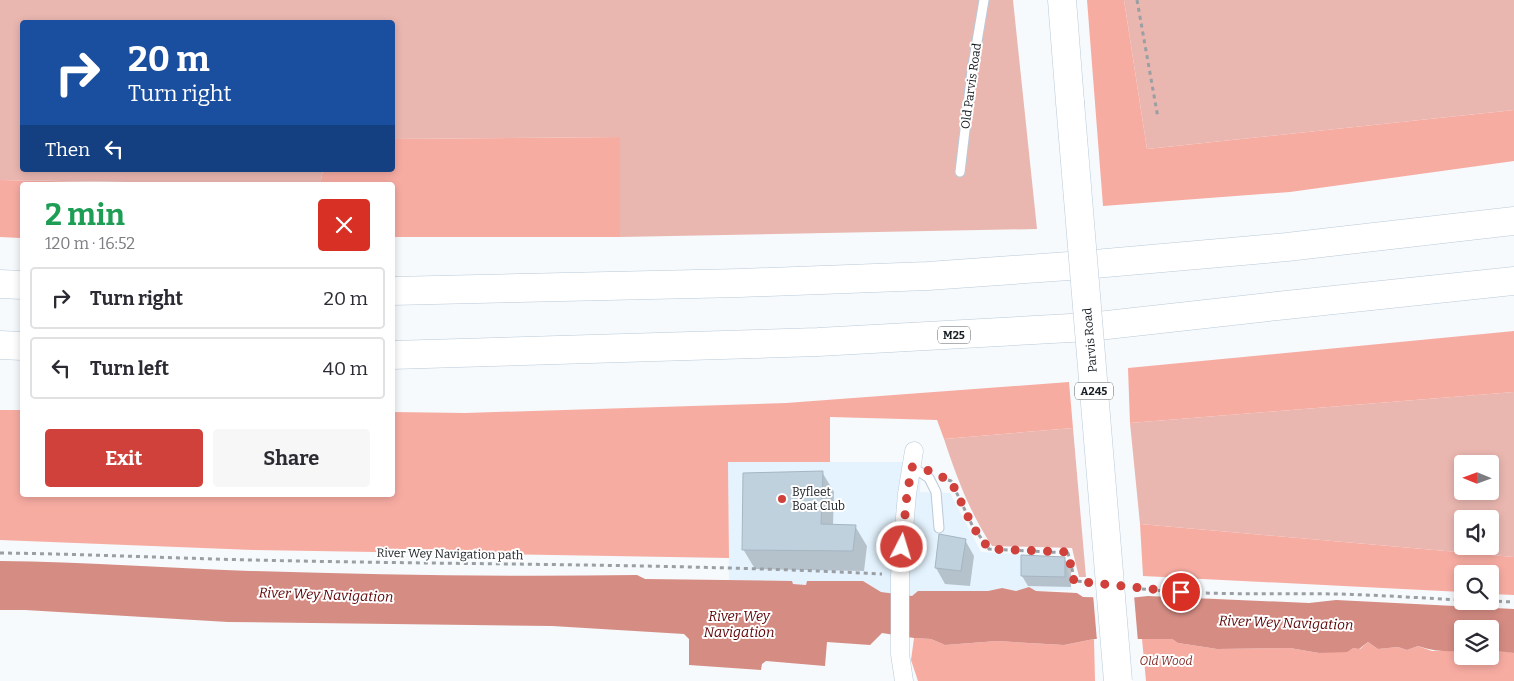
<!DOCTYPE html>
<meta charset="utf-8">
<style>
:root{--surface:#fff;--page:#f7f7f7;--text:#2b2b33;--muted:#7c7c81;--line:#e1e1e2;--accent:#cf413a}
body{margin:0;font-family:Bitter,serif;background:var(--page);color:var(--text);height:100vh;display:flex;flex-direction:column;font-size:19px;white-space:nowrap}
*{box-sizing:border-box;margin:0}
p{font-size:16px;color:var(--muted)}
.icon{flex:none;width:28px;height:28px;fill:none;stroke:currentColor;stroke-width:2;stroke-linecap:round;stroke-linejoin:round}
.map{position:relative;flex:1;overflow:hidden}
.sheet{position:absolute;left:20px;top:182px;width:375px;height:315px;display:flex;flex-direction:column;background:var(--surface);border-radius:5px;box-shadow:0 2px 8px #0003}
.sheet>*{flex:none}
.top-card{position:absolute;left:20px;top:20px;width:375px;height:152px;border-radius:5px;box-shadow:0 2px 8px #0003;background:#1a4fa0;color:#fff;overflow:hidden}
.needle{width:32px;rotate:271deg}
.tools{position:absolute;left:1454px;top:455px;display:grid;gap:10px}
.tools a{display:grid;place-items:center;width:45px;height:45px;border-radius:5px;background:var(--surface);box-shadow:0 2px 8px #0003;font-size:25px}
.pin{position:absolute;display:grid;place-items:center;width:42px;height:42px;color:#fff;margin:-21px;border:2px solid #fff;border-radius:50%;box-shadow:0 1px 5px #0007}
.me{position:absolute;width:55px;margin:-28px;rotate:5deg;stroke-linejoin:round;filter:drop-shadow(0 0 4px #0008)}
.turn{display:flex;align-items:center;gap:18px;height:105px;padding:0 25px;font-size:22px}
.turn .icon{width:65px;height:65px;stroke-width:2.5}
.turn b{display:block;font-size:35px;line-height:42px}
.then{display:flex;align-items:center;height:48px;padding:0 25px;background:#0003;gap:10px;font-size:19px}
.round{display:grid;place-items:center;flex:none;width:52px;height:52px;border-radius:5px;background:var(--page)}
.headline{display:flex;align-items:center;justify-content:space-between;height:85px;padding:0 25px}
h1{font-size:30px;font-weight:700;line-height:38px;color:#1e9e55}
.primary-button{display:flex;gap:10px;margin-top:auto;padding:10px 25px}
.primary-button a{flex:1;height:58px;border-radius:5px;background:var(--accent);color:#fff;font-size:20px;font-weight:700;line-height:58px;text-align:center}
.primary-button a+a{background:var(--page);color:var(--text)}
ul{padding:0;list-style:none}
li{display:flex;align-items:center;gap:15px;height:62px;margin:0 10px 8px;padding:0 15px;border:2px solid var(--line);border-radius:5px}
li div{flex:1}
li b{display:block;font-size:19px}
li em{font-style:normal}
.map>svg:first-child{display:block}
.built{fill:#e4f3fe}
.green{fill:#eab7b0;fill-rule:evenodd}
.forest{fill:#f7aca2}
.water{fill:#d58c83}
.pier{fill:#f6fafd}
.shadow{fill:#0003}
.building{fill:#c0d1de;stroke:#a5b5c2}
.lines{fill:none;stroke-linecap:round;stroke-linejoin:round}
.service-casing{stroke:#bacad8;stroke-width:11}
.minor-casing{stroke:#bacad8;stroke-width:19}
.primary-casing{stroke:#bacad8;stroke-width:29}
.motorway-casing{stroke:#bacad8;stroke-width:29}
.path{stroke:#9a9fa3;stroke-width:3;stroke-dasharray:4 4;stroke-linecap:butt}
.service{stroke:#fff;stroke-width:9}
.minor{stroke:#fff;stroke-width:18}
.primary{stroke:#fff;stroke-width:28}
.motorway{stroke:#fff;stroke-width:28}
.primary-bridge-casing{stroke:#bacad8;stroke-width:29;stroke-linecap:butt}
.primary-bridge{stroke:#fff;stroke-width:28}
.route{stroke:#cf413a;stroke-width:9;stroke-dasharray:0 16.2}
.poi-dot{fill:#cf413a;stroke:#fff;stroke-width:2}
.labels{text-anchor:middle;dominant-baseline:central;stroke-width:4;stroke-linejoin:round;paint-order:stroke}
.shield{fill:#fff;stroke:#5d6265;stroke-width:1}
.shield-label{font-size:11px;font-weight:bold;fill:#181e23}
.street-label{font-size:12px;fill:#181e23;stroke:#fff}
.poi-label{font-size:12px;fill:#181e23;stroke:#fff;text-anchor:start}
.park-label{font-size:12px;font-style:italic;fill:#88312b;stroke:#fff}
.water-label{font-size:14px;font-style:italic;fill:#5d0305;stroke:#fff}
</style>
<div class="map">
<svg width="1514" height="681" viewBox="0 0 1514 681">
<rect width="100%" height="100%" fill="#f6fafd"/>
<polygon class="built" points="728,462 921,462 920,492 950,493 981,552 1065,557 1072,590 1036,591 1029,587 1016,591 1002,588 988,591 913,596 881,592 863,581 807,581 807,585 792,584 792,581 729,580"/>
<g class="green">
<polygon points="0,0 1013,0 1037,229 620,237 620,137 393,139 392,22 22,22 22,170 323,170 320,185 0,180"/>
<polygon points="1124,0 1514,0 1514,110 1147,149"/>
<path d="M1514 392V557L1140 524 1130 423ZM1462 464H1490V491H1462ZM1462 519H1490V546H1462Z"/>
<path d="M1073 428 1086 577H1079L1072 548 992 546C969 511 957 478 944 439Z"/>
</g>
<g class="forest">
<polygon points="1087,0 1124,0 1147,149 1514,110 1514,161 1290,192 1103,206"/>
<polygon points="620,137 620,237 393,237 392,185 320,185 323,170 392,170 393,139"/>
<polygon points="0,180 249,185 22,185 22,238 20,238 0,237"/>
<polygon points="1514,331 1514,392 1130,423 1128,368"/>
<polygon points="1069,382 1073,428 944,439 937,420 830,417 830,462 728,462 729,558 253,550 0,540 0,410 22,410 22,495 392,495 393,412 465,413 786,403"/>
<polygon points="1140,524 1514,557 1514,595 1490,594 1490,574 1462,574 1462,592 1143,576"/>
<polygon points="914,638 931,639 945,645 997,641 1064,645 1094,639 1095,681 918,681 911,660"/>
<polygon points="1142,639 1172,639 1178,643 1217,649 1290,648 1319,653 1353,648 1360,649 1368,642 1378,649 1398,647 1407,650 1418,646 1432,651 1462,651 1462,656 1490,656 1490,650 1493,649 1514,653 1514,681 1146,681"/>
</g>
<path class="water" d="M0 561C84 562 167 568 250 571 379 575 508 577 637 575L645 579 792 581 793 584 806 585 807 581H863L881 592 912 596 918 591H988L1002 588 1016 591 1029 587 1036 591 1077 593 1083 597 1129 598 1148 596 1309 603 1336 600 1514 609V653L1490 650V629H1462V651C1446 652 1433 651 1418 646L1407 650 1398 647 1378 649 1368 642 1359 649 1353 648 1347 652 1319 653 1290 648 1217 649 1178 643 1172 639H1094L1064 645 997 641 945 645 931 639 914 638 882 633 870 645 827 642 825 666 766 661 762 664 761 670 689 665V639L684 634 552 626 228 622 25 610H0Z"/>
<polygon class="pier" points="1093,594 1134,595 1138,642 1097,641"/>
<g class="shadow">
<polygon points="822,472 834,492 833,526 855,526 867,546 864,571 755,569 743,549"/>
<polygon points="965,540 974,556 970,586 945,584 936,568"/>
<polygon points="1064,558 1071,569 1071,587 1028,586 1022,576"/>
</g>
<g class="building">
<polygon points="823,471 821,524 856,525 853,551 742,550 743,473"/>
<polygon points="939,534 966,539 961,571 935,568"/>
<polygon points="1021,555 1065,557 1065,577 1021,576"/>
</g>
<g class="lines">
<defs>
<g id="service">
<polyline points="960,172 972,71 984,0"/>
<polyline points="912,467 929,478 936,492 939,528"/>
</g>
<polyline id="minor" points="904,681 900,654 900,575 907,494 914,451"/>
<polyline id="primary" points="1062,0 1070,102"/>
<g id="motorway">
<polyline points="0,284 22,285"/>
<polyline points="392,291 740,283 928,276 1083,265 1287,247 1514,221"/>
<polyline points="0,345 22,346"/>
<polyline points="392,355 818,342 1089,327 1277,306 1514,281"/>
</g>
</defs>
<use href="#service" class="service-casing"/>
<use href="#minor" class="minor-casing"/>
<use href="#primary" class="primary-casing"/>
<use href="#motorway" class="motorway-casing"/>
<g class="path">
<polyline points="1137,0 1158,118"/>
<polyline points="948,480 951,481 973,527 989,549 1068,553 1075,581 1086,582"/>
<path d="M0 553C84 554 168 558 252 560 462 565 672 563 882 574"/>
<path d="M1134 588C1202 596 1269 593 1337 594 1379 595 1421 598 1462 600"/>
<polyline points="1490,601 1514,602"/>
</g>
<use href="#service" class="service"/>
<use href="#minor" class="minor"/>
<use href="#primary" class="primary"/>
<use href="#motorway" class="motorway"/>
<defs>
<polyline id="primary-bridge" points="1070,102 1118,681"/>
</defs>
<use href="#primary-bridge" class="primary-bridge-casing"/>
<use href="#primary-bridge" class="primary-bridge"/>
</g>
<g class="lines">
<polyline class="route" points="902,547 907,494 912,467 927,470 951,481 973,527 989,549 1068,552 1074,581 1181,592"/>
</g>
<circle class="poi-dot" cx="782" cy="499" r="5"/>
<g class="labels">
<g class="shield">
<rect x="938" y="326.5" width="32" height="17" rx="4"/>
<rect x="1075" y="382.5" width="38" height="17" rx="4"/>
</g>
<g class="shield-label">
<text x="954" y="335">M25</text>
<text x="1094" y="391">A245</text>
</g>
<g class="street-label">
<text transform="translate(971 86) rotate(-82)">Old Parvis Road</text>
<text transform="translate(1090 340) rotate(-95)">Parvis Road</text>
<text transform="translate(450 554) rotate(1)">River Wey Navigation path</text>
</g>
<g class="poi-label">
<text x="792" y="492">Byfleet<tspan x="792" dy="14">Boat Club</tspan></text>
</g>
<g class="park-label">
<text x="1166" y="661">Old Wood</text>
</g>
<g class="water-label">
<text transform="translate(326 595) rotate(2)">River Wey Navigation</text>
<text x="739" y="616">River Wey<tspan x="739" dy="16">Navigation</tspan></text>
<text transform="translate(1286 623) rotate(2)">River Wey Navigation</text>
</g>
</g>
</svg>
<div class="tools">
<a><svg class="needle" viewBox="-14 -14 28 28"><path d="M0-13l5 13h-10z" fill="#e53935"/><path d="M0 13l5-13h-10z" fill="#7c7c81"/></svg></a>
<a><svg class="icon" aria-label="sound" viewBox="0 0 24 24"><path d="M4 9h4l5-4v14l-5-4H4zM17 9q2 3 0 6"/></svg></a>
<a><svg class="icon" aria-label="search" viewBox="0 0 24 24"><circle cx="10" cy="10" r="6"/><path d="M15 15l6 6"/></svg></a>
<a><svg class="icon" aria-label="layers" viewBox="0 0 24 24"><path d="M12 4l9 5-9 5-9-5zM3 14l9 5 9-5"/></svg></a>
</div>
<div class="pin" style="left:1181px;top:592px;background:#d93025"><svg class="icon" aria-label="arrive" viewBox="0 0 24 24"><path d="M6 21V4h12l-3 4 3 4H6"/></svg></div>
<svg class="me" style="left:902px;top:547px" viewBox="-20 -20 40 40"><circle r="17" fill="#cf413a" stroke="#fff" stroke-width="3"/><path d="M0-11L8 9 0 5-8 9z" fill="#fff"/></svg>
<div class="top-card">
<div class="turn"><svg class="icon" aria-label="right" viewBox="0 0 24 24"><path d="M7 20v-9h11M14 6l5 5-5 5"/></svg><div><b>20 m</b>Turn right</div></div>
<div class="then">Then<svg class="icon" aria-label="left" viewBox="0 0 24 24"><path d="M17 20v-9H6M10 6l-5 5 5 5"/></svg></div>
</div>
<section class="sheet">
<div class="headline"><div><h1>2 min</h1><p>120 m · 16:52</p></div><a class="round" style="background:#d93025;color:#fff"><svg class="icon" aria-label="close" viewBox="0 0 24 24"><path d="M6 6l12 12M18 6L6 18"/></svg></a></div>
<ul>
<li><svg class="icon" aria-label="right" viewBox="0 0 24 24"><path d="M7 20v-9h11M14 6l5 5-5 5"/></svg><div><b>Turn right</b></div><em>20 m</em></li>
<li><svg class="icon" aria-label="left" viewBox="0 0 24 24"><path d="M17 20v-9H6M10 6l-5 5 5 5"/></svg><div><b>Turn left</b></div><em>40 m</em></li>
</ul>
<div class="primary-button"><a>Exit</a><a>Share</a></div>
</section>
</div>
